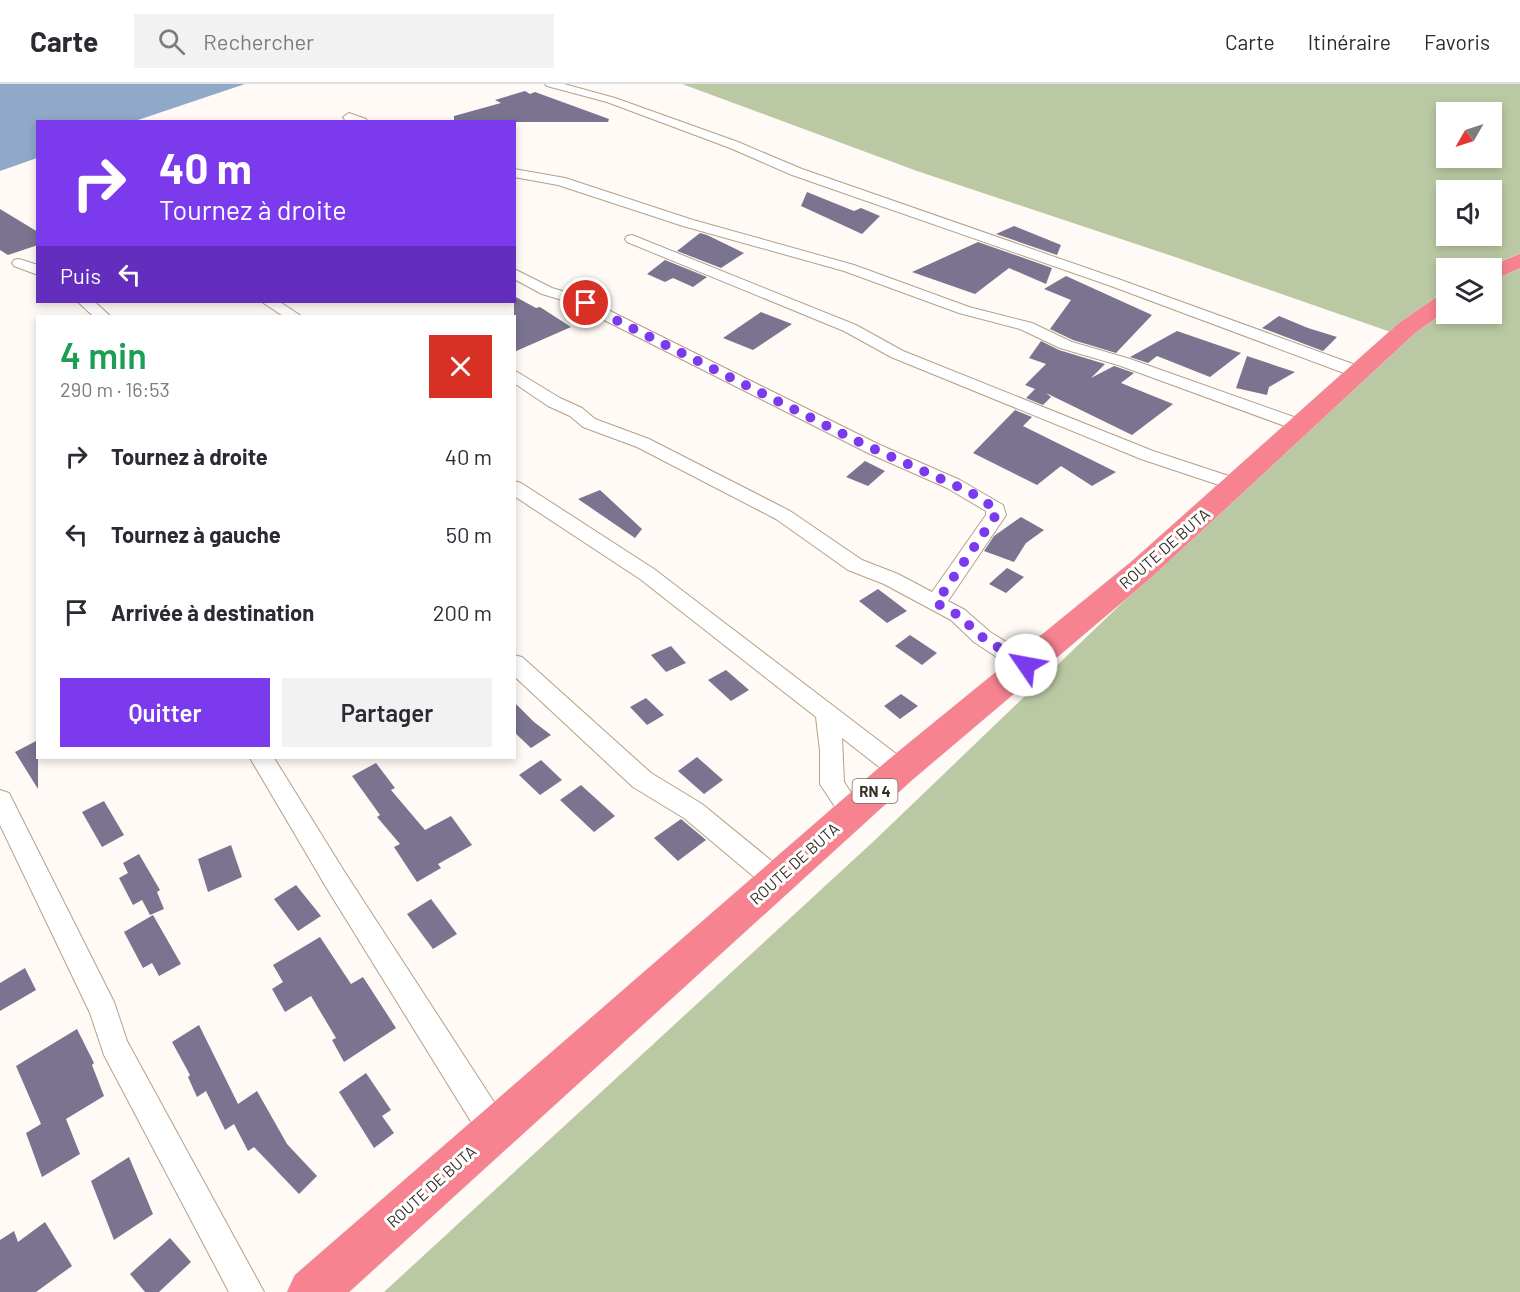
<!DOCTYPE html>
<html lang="fr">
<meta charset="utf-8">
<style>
:root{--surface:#fff;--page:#f2f2f3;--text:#2b2b33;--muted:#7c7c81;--line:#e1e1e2;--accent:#7c3aed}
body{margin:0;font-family:Barlow,sans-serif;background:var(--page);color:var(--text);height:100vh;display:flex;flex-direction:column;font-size:22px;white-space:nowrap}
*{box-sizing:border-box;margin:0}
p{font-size:20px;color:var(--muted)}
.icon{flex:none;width:33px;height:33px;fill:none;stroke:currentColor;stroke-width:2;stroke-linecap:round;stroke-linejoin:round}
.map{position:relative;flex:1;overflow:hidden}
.drawer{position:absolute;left:36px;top:231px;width:480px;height:444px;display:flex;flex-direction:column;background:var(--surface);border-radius:0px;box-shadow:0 3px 9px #0003}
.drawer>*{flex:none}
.guide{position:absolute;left:36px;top:36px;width:480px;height:183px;border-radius:0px;box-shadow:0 3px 9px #0003;background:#7c3aed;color:#fff;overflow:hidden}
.needle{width:39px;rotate:231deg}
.tools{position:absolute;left:1436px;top:18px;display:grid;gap:12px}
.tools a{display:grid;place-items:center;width:66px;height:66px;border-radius:0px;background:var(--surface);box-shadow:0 3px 9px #0003;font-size:30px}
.pin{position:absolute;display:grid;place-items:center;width:51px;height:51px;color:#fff;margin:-26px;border:3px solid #fff;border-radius:50%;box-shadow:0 2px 6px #0007}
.me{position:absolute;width:66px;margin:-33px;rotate:303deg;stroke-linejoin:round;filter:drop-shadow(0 0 4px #0008)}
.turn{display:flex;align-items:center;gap:21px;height:126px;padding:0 24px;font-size:27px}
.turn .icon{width:78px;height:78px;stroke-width:2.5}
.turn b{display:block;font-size:42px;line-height:51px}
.then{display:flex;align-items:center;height:57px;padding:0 24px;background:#0003;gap:12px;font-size:22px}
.round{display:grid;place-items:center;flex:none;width:63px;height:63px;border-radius:0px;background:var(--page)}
.headline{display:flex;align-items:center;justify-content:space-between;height:102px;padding:0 24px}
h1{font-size:36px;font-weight:600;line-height:45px;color:#1e9e55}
.cta{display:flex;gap:12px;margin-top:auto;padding:12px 24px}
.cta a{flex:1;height:69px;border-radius:0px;background:var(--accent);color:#fff;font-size:24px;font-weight:600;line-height:69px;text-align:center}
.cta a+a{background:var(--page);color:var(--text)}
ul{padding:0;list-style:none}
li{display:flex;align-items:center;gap:18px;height:78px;padding:0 24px}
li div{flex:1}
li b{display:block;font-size:22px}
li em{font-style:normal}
header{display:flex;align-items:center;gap:36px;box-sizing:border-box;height:84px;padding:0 30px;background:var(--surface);border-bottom:2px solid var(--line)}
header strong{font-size:28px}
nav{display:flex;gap:33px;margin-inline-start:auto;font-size:21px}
.search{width:420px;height:54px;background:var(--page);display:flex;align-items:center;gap:15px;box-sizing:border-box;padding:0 21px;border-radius:0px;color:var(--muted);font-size:22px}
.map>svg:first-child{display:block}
.forest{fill:#bac9a3;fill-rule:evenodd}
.water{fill:#90a9c9}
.building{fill:#7b7490}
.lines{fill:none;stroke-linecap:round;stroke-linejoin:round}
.street-casing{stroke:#b69f86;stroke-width:2}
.highway-casing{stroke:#d7d5d3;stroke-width:1}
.street{fill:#fff;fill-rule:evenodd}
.highway{fill:#f78391;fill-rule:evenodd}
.route{stroke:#7c3aed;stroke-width:10;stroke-dasharray:0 18}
.labels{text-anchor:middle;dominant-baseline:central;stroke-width:6;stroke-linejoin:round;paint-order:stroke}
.shield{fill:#fff;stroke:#746d66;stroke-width:1.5}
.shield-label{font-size:15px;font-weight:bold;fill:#392f25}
.street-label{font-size:16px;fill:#392f25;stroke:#fff}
</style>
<header>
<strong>Carte</strong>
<div class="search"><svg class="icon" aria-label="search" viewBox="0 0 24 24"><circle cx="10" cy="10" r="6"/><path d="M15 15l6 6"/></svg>Rechercher</div>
<nav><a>Carte</a><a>Itinéraire</a><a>Favoris</a></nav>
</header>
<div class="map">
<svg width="1520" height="1208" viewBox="0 0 1520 1208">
<rect width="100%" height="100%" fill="#fffaf5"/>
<path class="forest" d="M682 0H1520V1208H384L875 756 1247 399 1408 254 1175 173 917 87ZM1446 28H1491V74H1446ZM1446 106H1491V152H1446ZM1446 184H1491V230H1446Z"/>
<polygon class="water" points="0,0 245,0 135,37 38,38 37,74 0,87"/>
<g class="building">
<polygon points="525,7 530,10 535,8 609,35 608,38 454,38 454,32 501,19 495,16"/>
<polygon points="807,108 854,127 861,124 880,132 862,150 801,122"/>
<polygon points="0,125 38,148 38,161 8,171 0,166"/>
<polygon points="1014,142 1061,161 1057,171 996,150"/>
<polygon points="700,149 707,151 744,169 721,184 677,167"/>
<polygon points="978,158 1052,184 1046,200 1009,184 975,210 912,188"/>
<polygon points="665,176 707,193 693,203 673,194 665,198 647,190"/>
<polygon points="1066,192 1152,231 1116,269 1073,256 1050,245 1071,216 1044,205"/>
<polygon points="514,212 536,224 540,223 571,243 514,268"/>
<polygon points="761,228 792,240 753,266 723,254"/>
<polygon points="1279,232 1308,244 1337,253 1323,267 1262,244"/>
<polygon points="1177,247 1241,269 1210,293 1157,272 1148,279 1130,273"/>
<polygon points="1041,257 1059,266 1105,280 1091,294 1114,282 1117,283 1134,289 1121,299 1173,320 1132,351 1046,309 1051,313 1043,321 1026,314 1035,305 1025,301 1046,280 1029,274"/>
<polygon points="1247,272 1295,288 1269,303 1267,311 1236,304"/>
<polygon points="1015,326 1032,333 1023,342 1116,388 1092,402 1061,382 1037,401 973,369"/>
<polygon points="865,377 885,387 868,402 846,393"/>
<polygon points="600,406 642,445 635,454 578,415"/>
<polygon points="1021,433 1044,446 1026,459 1014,478 984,467 994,452"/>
<polygon points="1007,484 1024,493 1006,509 989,500"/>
<polygon points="878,505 907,527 887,539 859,517"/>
<polygon points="910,551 937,569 922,581 895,562"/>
<polygon points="671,562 686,579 666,588 651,571"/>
<polygon points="726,586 749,606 731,617 708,596"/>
<polygon points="901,610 918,622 900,635 884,622"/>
<polygon points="646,614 664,631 647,641 630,623"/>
<polygon points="514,618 534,638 551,651 531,664 514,648"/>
<polygon points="38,656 38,705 15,668"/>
<polygon points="697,673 723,696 704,710 678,687"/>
<polygon points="541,676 562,696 540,711 519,691"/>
<polygon points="376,679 395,704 391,706 425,746 451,732 472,761 438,780 441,784 417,798 394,763 400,760 377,733 380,731 352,692"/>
<polygon points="581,701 615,732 594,748 560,716"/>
<polygon points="104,717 124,751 102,763 82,728"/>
<polygon points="681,735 706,756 678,777 654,754"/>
<polygon points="231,761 242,793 208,808 198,775"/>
<polygon points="139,770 160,806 157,808 164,825 150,831 142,816 133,821 119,794 128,789 123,779"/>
<polygon points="296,801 321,832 298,847 274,815"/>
<polygon points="431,815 457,850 433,865 407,830"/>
<polygon points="153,831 181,880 159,892 152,879 143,884 124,848"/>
<polygon points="320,853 351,900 363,893 396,944 344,978 332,956 336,954 311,912 285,928 272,905 283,898 273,881"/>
<polygon points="25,884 36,906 0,927 0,899"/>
<polygon points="199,941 238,1020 257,1007 287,1060 317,1092 299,1110 254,1063 248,1067 234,1040 225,1046 206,1007 197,1013 188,993 190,991 172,958"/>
<polygon points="77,945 94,979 92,981 104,1012 66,1035 80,1070 42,1093 26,1049 41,1040 16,982"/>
<polygon points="366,989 391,1026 382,1032 394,1049 374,1064 339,1008"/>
<polygon points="129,1073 153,1130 114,1156 91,1097"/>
<polygon points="45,1138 72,1182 36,1208 0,1208 0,1156 14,1147 18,1158"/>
<polygon points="170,1154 191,1178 159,1208 145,1208 130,1190"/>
</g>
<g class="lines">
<defs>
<g id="street">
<polygon points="545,0 564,0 615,14 738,58 802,85 1121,196 1364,284 1366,288 1364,292 1352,292 1111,202 792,91 730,64 607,18 547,2"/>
<polygon points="349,29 366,35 368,38 345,36 343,33"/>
<polygon points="514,85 565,94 693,136 854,181 969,223 1032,239 1072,258 1130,275 1305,337 1308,341 1305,345 1293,345 1118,281 1060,264 1020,245 959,229 844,187 683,142 558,101 514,93"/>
<polygon points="632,151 856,241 903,267 1153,367 1241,396 1243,400 1241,404 1234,406 1141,375 891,273 844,247 627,158 625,155 627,152"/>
<polygon points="19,175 38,181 38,191 14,182 12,179 14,176"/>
<polygon points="514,185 552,204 592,216 606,225 880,361 960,396 1003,421 1006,431 948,517 965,526 990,548 1034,575 1037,581 1034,587 1026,589 1018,587 974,558 951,536 884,500 848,486 776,435 637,363 583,343 570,332 548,322 514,299 514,286 560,314 582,324 595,335 649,355 790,427 862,476 898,490 932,508 986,431 986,427 947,404 868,369 594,231 582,222 542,210 514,195"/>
<polygon points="78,218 95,218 110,232 93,232"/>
<polygon points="262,218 280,218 301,232 283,232"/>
<polygon points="514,397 521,399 654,485 908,679 912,686 908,693 900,695 892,693 842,654 844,698 864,728 861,735 852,738 843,735 820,700 820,667 816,633 640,495 514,412"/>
<polygon points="514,571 522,573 651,689 702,720 784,787 788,795 784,803 775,806 766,803 684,734 633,703 514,592"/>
<polygon points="250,674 274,674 344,787 505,1035 509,1046 505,1057 494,1061 483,1057 326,803"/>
<polygon points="0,706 9,709 114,918 127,957 264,1208 229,1208 104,971 90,929 0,741"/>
</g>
<g id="highway">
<polygon points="1520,170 1520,184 1491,197 1491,184 1485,184"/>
<polygon points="1446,210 1446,227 1415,249 1153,492 912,696 349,1208 287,1208 295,1191 888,676 1131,478 1399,239 1438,212"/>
</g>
</defs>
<use href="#street" class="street-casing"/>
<use href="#highway" class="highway-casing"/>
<use href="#street" class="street"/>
<use href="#highway" class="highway"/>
</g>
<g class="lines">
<polyline class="route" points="586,219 600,228 863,360 970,408 996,425 996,431 936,519 958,531 982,553 1026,581"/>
</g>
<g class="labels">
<rect class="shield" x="852.5" y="695" width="45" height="24" rx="4.5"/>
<g class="shield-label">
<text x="875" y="707">RN 4</text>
</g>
<g class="street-label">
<text transform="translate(1164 464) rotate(-41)">ROUTE DE BUTA</text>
<text transform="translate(794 779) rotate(-42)">ROUTE DE BUTA</text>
<text transform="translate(431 1102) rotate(-42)">ROUTE DE BUTA</text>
</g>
</g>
</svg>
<div class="tools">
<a><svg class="needle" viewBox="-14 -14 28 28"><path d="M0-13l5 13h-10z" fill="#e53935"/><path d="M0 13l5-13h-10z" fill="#7c7c81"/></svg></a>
<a><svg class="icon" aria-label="sound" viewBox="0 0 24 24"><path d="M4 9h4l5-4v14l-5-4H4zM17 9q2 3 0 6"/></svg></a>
<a><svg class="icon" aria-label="layers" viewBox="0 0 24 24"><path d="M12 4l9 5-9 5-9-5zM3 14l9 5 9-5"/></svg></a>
</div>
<div class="pin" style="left:586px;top:219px;background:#d93025"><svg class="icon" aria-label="arrive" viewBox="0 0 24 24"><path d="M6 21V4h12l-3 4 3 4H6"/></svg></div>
<svg class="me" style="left:1026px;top:581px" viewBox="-20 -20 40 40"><circle r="19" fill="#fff"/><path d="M0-13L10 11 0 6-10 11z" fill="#7c3aed"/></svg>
<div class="guide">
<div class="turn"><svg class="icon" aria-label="right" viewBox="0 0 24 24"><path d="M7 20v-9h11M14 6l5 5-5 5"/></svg><div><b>40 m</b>Tournez à droite</div></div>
<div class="then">Puis<svg class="icon" aria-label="left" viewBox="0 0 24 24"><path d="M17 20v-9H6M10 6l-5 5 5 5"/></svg></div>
</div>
<section class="drawer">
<div class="headline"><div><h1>4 min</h1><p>290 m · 16:53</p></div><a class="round" style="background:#d93025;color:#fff"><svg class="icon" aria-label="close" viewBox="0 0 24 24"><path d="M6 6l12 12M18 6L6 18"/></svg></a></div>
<ul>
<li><svg class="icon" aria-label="right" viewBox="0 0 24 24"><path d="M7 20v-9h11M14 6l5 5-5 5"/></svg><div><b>Tournez à droite</b></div><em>40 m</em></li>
<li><svg class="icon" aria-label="left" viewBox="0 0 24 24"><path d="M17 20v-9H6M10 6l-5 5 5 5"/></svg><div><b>Tournez à gauche</b></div><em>50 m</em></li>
<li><svg class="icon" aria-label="arrive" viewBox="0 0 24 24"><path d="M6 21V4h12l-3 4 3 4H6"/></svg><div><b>Arrivée à destination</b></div><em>200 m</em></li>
</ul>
<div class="cta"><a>Quitter</a><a>Partager</a></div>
</section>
</div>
